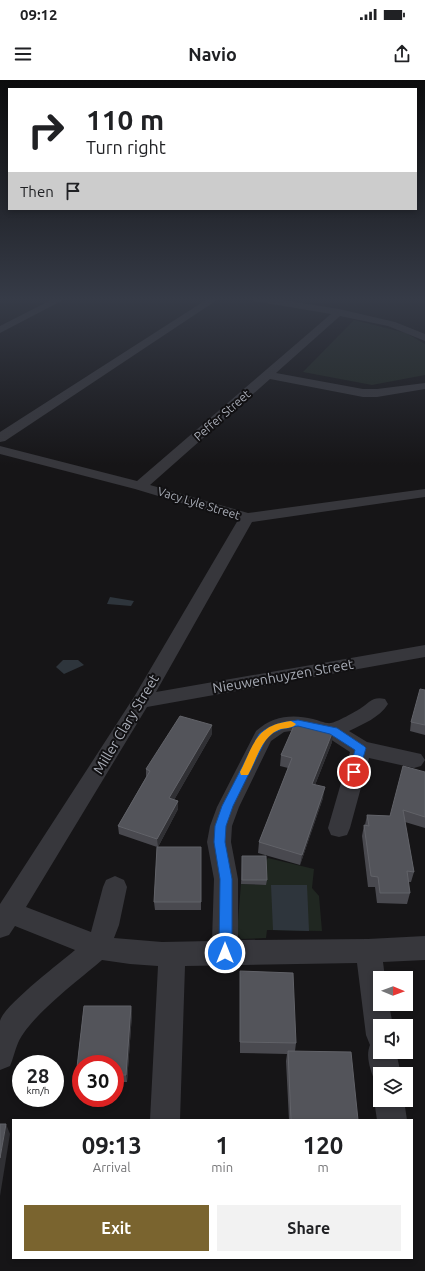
<!DOCTYPE html>
<style>
:root{--surface:#fff;--page:#f2f2f2;--text:#202124;--muted:#757577;--accent:#7a642f}
body{margin:0;font-family:Ubuntu,sans-serif;background:var(--page);color:var(--text);height:100vh;display:flex;flex-direction:column;font-size:15px;white-space:nowrap}
*{box-sizing:border-box;margin:0}
p{font-size:13px;color:var(--muted)}
.icon{flex:none;width:22px;height:22px;fill:none;stroke:currentColor;stroke-width:2;stroke-linecap:round;stroke-linejoin:round}
.map{position:relative;flex:1;overflow:hidden}
.side{position:absolute;left:12px;top:1039px;width:401px;height:140px;display:flex;flex-direction:column;background:var(--surface);border-radius:0px;box-shadow:0 2px 6px #0003}
.side>*{flex:none}
.banner{position:absolute;left:8px;top:8px;width:409px;height:122px;border-radius:0px;box-shadow:0 2px 6px #0003;background:#fff;color:var(--text);overflow:hidden}
.needle{width:26px;rotate:91deg}
.fabs{position:absolute;left:373px;top:891px;display:grid;gap:8px}
.fabs a{display:grid;place-items:center;width:40px;height:40px;border-radius:0px;background:var(--surface);box-shadow:0 2px 6px #0003;font-size:20px}
.speed{position:absolute;left:12px;top:975px;display:flex;gap:8px;font-size:20px;font-weight:700;text-align:center}
.speed>*{display:grid;place-content:center;width:52px;height:52px;border-radius:50%;background:var(--surface);box-shadow:0 2px 6px #0003;line-height:1}
.speed small{font-size:10px;font-weight:400}
.speed .limit{border:6px solid #d22;background:#fff;color:#111}
.pin{position:absolute;display:grid;place-items:center;width:34px;height:34px;color:#fff;margin:-17px;border:2px solid #fff;border-radius:50%;box-shadow:0 1px 4px #0007}
.me{position:absolute;width:44px;margin:-22px;rotate:0deg;stroke-linejoin:round;filter:drop-shadow(0 0 3px #0008)}
.turn{display:flex;align-items:center;gap:14px;height:84px;padding:0 12px;font-size:18px}
.turn .icon{width:52px;height:52px;stroke-width:2.5}
.turn b{display:block;font-size:28px;line-height:34px}
.then{display:flex;align-items:center;height:38px;padding:0 12px;background:#0003;gap:8px;font-size:15px}
.eta{display:flex;justify-content:space-evenly;align-items:center;height:68px;text-align:center}
.eta b{font-size:24px;font-weight:600;line-height:28px}
.cta{display:flex;gap:8px;margin-top:auto;padding:8px 12px}
.cta a{flex:1;height:46px;border-radius:0px;background:var(--accent);color:#fff;font-size:16px;font-weight:600;line-height:46px;text-align:center}
.cta a+a{background:var(--page);color:var(--text)}
.status{display:flex;justify-content:space-between;align-items:center;height:28px;padding:0 20px;background:var(--surface);direction:ltr}
.status svg{height:11px;fill:currentColor}
header{display:flex;justify-content:space-between;align-items:center;height:52px;padding:0 12px;background:var(--surface);font-size:18px;font-weight:600}
.map>svg:first-child{display:block}
.green{fill:#202721}
.water{fill:#2e353c}
.lines{fill:none;stroke-linecap:round;stroke-linejoin:round}
.street{fill:#37373c;fill-rule:evenodd}
.wall{fill:#49494f}
.shaded-wall{fill:#303034}
.building{fill:#53545a;stroke:#616268}
.route{fill:#1a73e8;stroke:#114b97}
.slow{fill:#f59e0b}
.labels{text-anchor:middle;dominant-baseline:central;stroke-width:4;stroke-linejoin:round;paint-order:stroke}
.far-street-label{font-size:12px;fill:#a8acb6;stroke:#111012}
.street-label{font-size:14px;fill:#a8acb6;stroke:#111012}
</style>
<div class="status"><b>09:12</b><svg viewBox="0 0 49 12"><path d="M0 12V9h3v3zM5 12V6h3v6zM10 12V3h3v9zM15 12V0h3v12zM26 1h20v11H26zM47 4h2v5h-2z"/></svg></div>
<header><svg class="icon" aria-label="menu" viewBox="0 0 24 24"><path d="M4 6h16M4 12h16M4 18h16"/></svg>Navio<svg class="icon" aria-label="share" viewBox="0 0 24 24"><path d="M12 15V3M7 8l5-5 5 5M5 13v7h14v-7"/></svg></header>
<div class="map">
<svg width="425" height="1191" viewBox="0 0 425 1191">
<rect width="100%" height="100%" fill="#161517"/>
<g class="green">
<polygon points="354,240 406,253 425,264 425,295 372,305 303,292"/>
<polygon points="268,778 314,789 312,808 319,816 322,851 267,850 266,858 241,859 237,853 241,804 266,805 266,781"/>
</g>
<g class="water">
<polygon points="110,517 134,521 131,526 107,524"/>
<polygon points="63,580 78,580 84,585 64,594 56,587"/>
<polygon points="271,805 307,805 309,851 273,850"/>
</g>
<g class="lines">
<g class="street">
<polygon points="55,218 67,218 0,253 0,246"/>
<polygon points="209,218 220,218 5,361 0,362 0,352"/>
<path d="M249 218H270L339 229 395 242 425 254V261L388 246 340 236 276 293 363 309H377L425 303V309L377 317H363L270 299 150 405 248 433 425 409V417L252 442 156 612 425 565V577L147 627 26 827 91 852 103 807 106 800 115 796 124 800 127 807 119 845 114 858 162 862 212 861 214 799 207 762 210 746 217 727 256 651C273 636 292 634 313 639 318 640 326 644 331 643 335 643 357 631 361 628 370 622 373 616 385 619L388 624C379 638 363 644 349 651L367 662 421 674 425 680 421 686 414 688 369 678 350 748 347 755 339 757 331 755 328 748 350 672 327 657 298 650 284 652 271 661 239 727 232 746 231 762 238 799V860L368 859 425 856V880L383 882 385 898H380V924H389L393 946H380V972H396L401 994H380V1006L376 1004C371 992 365 977 370 965L366 955 357 883 185 886 180 1040H150L158 886 130 884 102 880C79 900 30 936 18 963 15 970 13 979 10 986L0 990C0 975 0 957 0 941 3 926 61 882 75 870L15 846 9 855 0 858V824L134 617 238 440 135 409 0 374V366L137 401 331 234 254 221Z"/>
<polygon points="378,1009 380,1009 380,1020 404,1020 407,1040 377,1040 374,1020"/>
</g>
</g>
<g class="wall">
<polygon points="425,610 425,655 410,651 411,642"/>
<polygon points="212,654 174,720 178,721 178,729 158,767 201,767 201,830 155,830 154,822 157,767 119,754 118,746 146,697 146,689"/>
<polygon points="332,662 315,705 323,718 300,785 258,773 259,762 288,688 280,686 281,675"/>
<polygon points="425,692 425,748 405,742 414,792 411,802 408,802 410,813 407,824 377,823 375,807 368,807 362,756 364,745 365,745 367,735 390,736"/>
<polygon points="242,776 267,800 266,805 241,804"/>
<polygon points="240,891 296,963 295,971 358,1040 289,1040 286,981 287,974 240,973"/>
<polygon points="84,926 131,926 132,934 127,1002 115,1002 115,984 81,984 81,1003 78,1003 76,996"/>
</g>
<g class="shaded-wall">
<polygon points="212,645 212,654 170,727 169,718"/>
<polygon points="333,651 332,662 311,715 312,704"/>
<polygon points="325,707 323,718 300,785 302,775"/>
<polygon points="178,721 178,729 158,767 157,759"/>
<polygon points="131,926 132,934 127,1002 126,995"/>
<polygon points="6,1044 10,1054 0,1116 0,1078"/>
</g>
<g class="building">
<polygon points="420,609 425,610 425,645 411,642"/>
<polygon points="180,636 212,645 169,718 178,721 157,759 118,746 150,691 146,689"/>
<polygon points="296,641 328,648 333,651 312,704 325,707 302,775 259,762 292,678 281,675"/>
<polygon points="403,686 425,692 425,737 403,730 414,792 407,791 410,813 380,813 378,797 371,796 364,745 369,746 367,735 390,736"/>
<polygon points="157,767 201,767 201,822 154,822"/>
<polygon points="242,776 266,776 267,800 242,800"/>
<polygon points="240,891 293,893 296,963 240,962"/>
<polygon points="84,926 131,926 126,995 115,995 115,984 81,984 81,995 76,996"/>
<polygon points="288,971 351,972 358,1040 291,1040"/>
<polygon points="0,1044 6,1044 0,1078"/>
</g>
<linearGradient id="sky" x2="0" y2="1"><stop stop-color="#0c0c0d"/><stop offset="0.57" stop-color="#363b47"/><stop offset="1" stop-color="#363b47" stop-opacity="0"/></linearGradient>
<rect width="425" height="385" fill="url(#sky)"/>
<path class="route" d="M298 640 337 648 364 666 366 668 359 692 357 694H350L349 692 355 670 330 654 298 646 282 649 273 653 266 659 233 726 226 746 225 762 232 799V873L230 877 225 879 221 877 219 873 220 799 214 762 215 746 222 726 259 654C271 644 283 642 298 640Z"/>
<path class="slow" d="M291 641 296 644 294 646C290 648 286 648 281 649 262 655 257 679 248 695H241L240 692C254 664 256 645 291 641Z"/>
<g class="labels">
<g class="far-street-label">
<text transform="translate(222 335) rotate(-41)">Peffer Street</text>
<text transform="translate(199 423) rotate(17)">Vacy Lyle Street</text>
</g>
<g class="street-label">
<text transform="translate(283 596) rotate(-10)">Nieuwenhuyzen Street</text>
<text transform="translate(126 644) rotate(-59)">Miller Clary Street</text>
</g>
</g>
</svg>
<div class="fabs">
<a><svg class="needle" viewBox="-14 -14 28 28"><path d="M0-13l5 13h-10z" fill="#e53935"/><path d="M0 13l5-13h-10z" fill="#757577"/></svg></a>
<a><svg class="icon" aria-label="sound" viewBox="0 0 24 24"><path d="M4 9h4l5-4v14l-5-4H4zM17 9q2 3 0 6"/></svg></a>
<a><svg class="icon" aria-label="layers" viewBox="0 0 24 24"><path d="M12 4l9 5-9 5-9-5zM3 14l9 5 9-5"/></svg></a>
</div>
<div class="speed"><div>28<small>km/h</small></div><div class="limit">30</div></div>
<div class="pin" style="left:354px;top:692px;background:#d93025"><svg class="icon" aria-label="arrive" viewBox="0 0 24 24"><path d="M6 21V4h12l-3 4 3 4H6"/></svg></div>
<svg class="me" style="left:225px;top:873px" viewBox="-20 -20 40 40"><circle r="17" fill="#1a73e8" stroke="#fff" stroke-width="3"/><path d="M0-11L8 9 0 5-8 9z" fill="#fff"/></svg>
<div class="banner">
<div class="turn"><svg class="icon" aria-label="right" viewBox="0 0 24 24"><path d="M7 20v-9h11M14 6l5 5-5 5"/></svg><div><b>110 m</b>Turn right</div></div>
<div class="then">Then<svg class="icon" aria-label="arrive" viewBox="0 0 24 24"><path d="M6 21V4h12l-3 4 3 4H6"/></svg></div>
</div>
<section class="side">
<div class="eta">
<div><b>09:13</b><p>Arrival</p></div>
<div><b>1</b><p>min</p></div>
<div><b>120</b><p>m</p></div>
</div>
<div class="cta"><a>Exit</a><a>Share</a></div>
</section>
</div>
